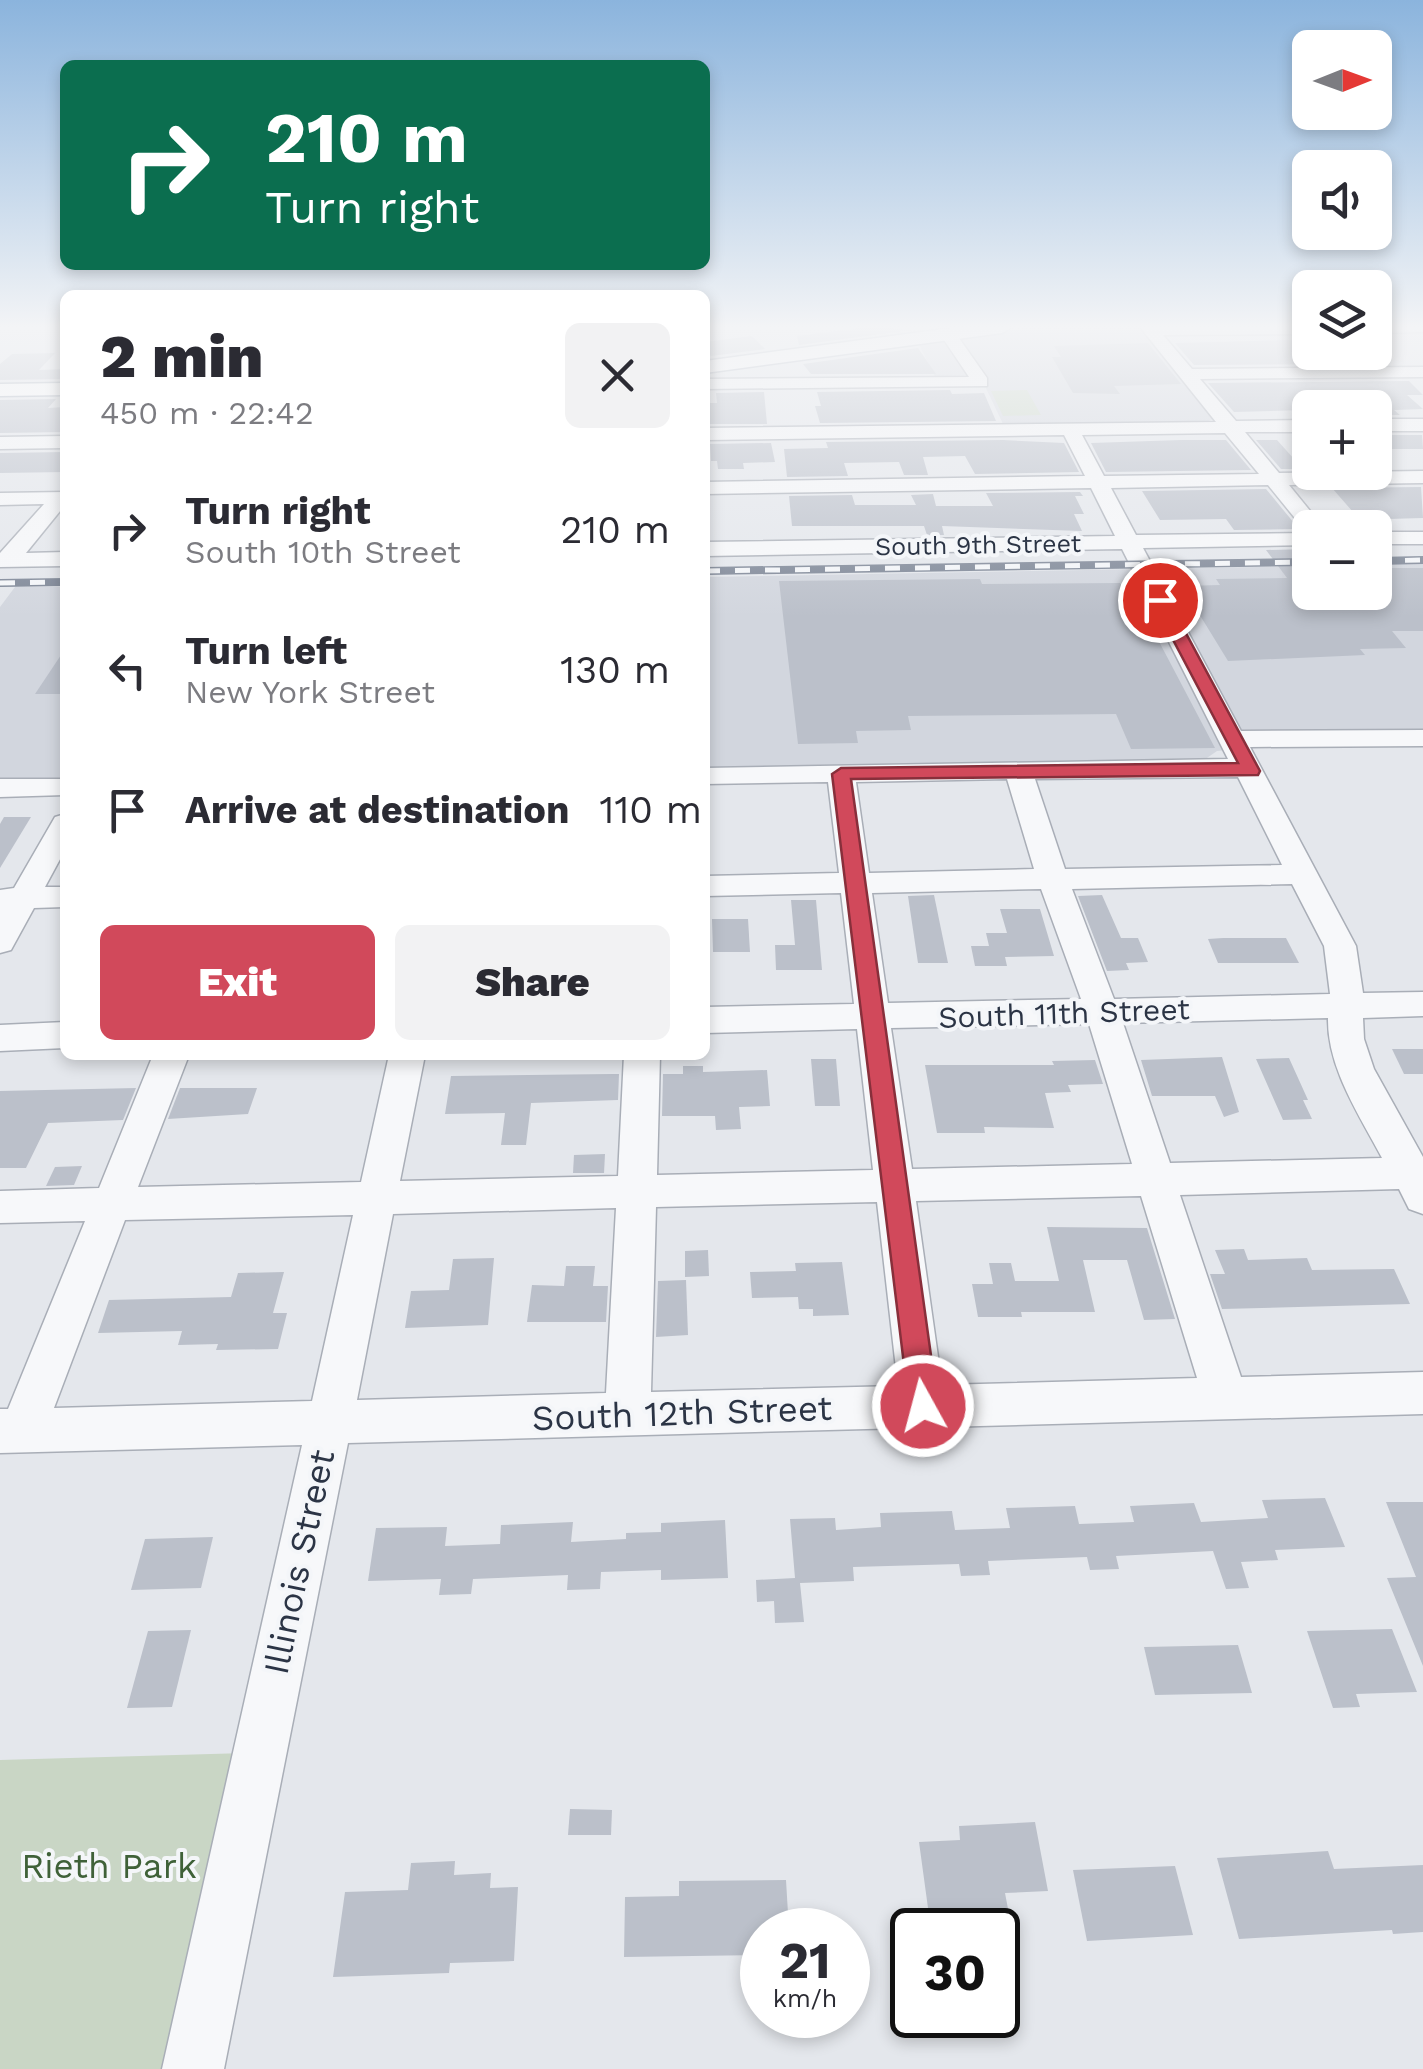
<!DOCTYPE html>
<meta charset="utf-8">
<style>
:root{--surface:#fff;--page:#f2f2f3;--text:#2b2b33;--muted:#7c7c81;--accent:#d1495b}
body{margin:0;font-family:"Work Sans",sans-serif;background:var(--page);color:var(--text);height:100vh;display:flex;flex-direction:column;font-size:38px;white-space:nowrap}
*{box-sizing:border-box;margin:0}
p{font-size:32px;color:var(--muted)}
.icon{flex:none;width:55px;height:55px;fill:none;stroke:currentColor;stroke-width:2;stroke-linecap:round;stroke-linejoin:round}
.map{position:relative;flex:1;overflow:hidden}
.panel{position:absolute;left:60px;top:290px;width:650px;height:770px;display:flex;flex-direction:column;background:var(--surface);border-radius:15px;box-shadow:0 5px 15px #0003}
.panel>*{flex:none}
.hud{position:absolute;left:60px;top:60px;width:650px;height:210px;border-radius:15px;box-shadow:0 5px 15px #0003;background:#0b6e4f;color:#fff;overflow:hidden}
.needle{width:65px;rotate:89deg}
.buttons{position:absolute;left:1292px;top:30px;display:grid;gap:20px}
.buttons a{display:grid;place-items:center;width:100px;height:100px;border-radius:15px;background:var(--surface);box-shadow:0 5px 15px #0003;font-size:50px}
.speed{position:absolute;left:740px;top:1908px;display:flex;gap:20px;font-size:50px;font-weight:700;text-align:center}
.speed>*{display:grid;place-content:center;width:130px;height:130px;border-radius:50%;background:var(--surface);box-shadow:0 5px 15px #0003;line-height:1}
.speed small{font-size:25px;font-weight:400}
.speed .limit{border:5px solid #111;border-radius:15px;background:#fff;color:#111}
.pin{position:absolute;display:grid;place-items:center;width:85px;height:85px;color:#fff;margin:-42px;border:5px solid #fff;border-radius:50%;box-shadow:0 2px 10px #0007}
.me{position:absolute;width:110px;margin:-55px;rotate:353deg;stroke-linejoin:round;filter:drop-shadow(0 0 8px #0008)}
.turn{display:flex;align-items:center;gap:35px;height:210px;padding:0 40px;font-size:45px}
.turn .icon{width:130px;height:130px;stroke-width:2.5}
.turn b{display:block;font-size:70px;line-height:85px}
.round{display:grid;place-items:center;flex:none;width:105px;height:105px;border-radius:15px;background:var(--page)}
.summary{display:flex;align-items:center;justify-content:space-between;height:170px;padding:0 40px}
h1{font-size:60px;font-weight:800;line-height:75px}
.cta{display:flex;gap:20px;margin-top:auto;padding:20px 40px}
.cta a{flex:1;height:115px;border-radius:15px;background:var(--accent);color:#fff;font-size:40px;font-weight:800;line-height:115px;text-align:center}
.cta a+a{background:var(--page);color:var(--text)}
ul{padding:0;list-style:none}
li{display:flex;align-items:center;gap:30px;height:140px;padding:0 40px}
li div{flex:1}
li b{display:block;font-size:38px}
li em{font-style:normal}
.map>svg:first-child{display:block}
.built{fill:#d2d6de}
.green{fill:#c9d6c5}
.building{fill:#bbc0ca}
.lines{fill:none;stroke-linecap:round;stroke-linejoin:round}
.minor-casing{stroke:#a9aeb7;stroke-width:3}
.major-casing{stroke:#a3abb8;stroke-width:3}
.minor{fill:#f7f8fa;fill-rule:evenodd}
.major{fill:#fff;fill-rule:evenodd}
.rail-casing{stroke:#7d8696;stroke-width:8}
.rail{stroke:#f4f6f9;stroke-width:5;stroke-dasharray:15;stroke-linecap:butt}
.route{fill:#d1495b;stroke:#882f3b;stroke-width:2.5}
.labels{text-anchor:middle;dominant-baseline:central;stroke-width:8;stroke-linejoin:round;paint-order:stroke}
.far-street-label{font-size:25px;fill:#2b3445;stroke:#f4f6f9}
.street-label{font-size:30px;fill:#2b3445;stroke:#f4f6f9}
.near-street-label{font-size:35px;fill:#2b3445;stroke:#f4f6f9}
.near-park-label{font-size:35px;fill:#3f6138;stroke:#f4f6f9}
</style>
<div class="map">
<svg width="1423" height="2069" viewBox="0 0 1423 2069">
<rect width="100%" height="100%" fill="#e4e7ec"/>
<g class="built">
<polygon points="1029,327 1141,327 1214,419 1203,423 1004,426 984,384 937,381 918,342"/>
<polygon points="1375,564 1423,564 1423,745 1256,748 1217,751 1204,760 705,776 705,577 1310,566 1310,592 1375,592"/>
<polygon points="15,587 65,587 65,787 0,788 0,607"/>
</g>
<g class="green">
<polygon points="1027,390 1041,415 1003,416 991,391"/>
<polygon points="246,1753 167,2069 0,2069 0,1760"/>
</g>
<g class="building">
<polygon points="869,327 911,330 799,345 797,336"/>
<polygon points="752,336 765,349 711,356 705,351 705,342"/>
<polygon points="1286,340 1310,341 1310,352 1377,352 1390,364 1194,365 1175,343"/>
<polygon points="1148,343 1181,384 1114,386 1120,394 1073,393 1052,357 1061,357 1054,346"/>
<polygon points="918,348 936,374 811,374 803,364"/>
<polygon points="55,353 39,370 65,369 65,379 0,380 0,364 12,354"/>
<polygon points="1409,381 1423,395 1407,395 1423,409 1394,410 1400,415 1375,415 1375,408 1234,412 1208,383"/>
<polygon points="950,390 952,394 984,393 996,421 820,423 815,406 821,406 817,392"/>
<polygon points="764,392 767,424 708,424 706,403 717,403 716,393"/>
<polygon points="56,399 48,408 65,407 65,432 0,433 0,400"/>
<polygon points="1375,435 1422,435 1423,449 1375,449"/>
<polygon points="1003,440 1064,443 1079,472 975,474 965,456 923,457 928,475 904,475 899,462 844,463 848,476 787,477 784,449 828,448 826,442"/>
<polygon points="1181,440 1226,440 1251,470 1106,472 1091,443"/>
<polygon points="1256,440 1277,440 1303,469 1281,469"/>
<polygon points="771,443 775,462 743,463 744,469 718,469 717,461 711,461 710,444"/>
<polygon points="65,452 65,472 0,473 0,453"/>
<polygon points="1421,487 1423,518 1388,519 1382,511 1353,512 1332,488"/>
<polygon points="1266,489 1299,529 1234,530 1226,519 1160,520 1142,491"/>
<polygon points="1080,492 1083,496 1075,496 1084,514 1074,514 1082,531 942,526 944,535 927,535 924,526 792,526 789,496 852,495 855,505 916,505 911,495 933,494 936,506 993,506 986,493"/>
<polygon points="1310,549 1310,592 1375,592 1375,568 1423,568 1423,631 1392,631 1406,648 1360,649 1365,655 1228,661 1182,586 1220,585 1216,579 1287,578 1266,550"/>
<polygon points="980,579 982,584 1120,583 1136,613 1144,613 1215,748 1131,749 1116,714 908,716 911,730 856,731 858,743 798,744 779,581"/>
<polygon points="65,649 65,694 35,694"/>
<polygon points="4,817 31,817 0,868 0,824"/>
<polygon points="934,895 948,963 918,963 908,896"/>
<polygon points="1102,895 1121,938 1138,938 1148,962 1126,963 1129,970 1107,971 1078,896"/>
<polygon points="791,900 816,900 822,970 776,970 775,945 795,945"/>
<polygon points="1000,909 1040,909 1054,956 1005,957 1007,966 975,966 971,946 989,946 986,933 1007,933"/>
<polygon points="712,919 748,919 750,952 713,952"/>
<polygon points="1223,938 1286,938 1299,963 1218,963 1208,939"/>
<polygon points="1392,1049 1423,1049 1423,1074 1404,1074"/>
<polygon points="1222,1057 1239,1112 1224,1117 1215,1096 1152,1096 1141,1060"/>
<polygon points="1289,1058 1308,1100 1303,1100 1312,1119 1283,1120 1256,1059"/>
<polygon points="811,1059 836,1059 840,1106 815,1106"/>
<polygon points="1095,1060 1103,1084 1068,1085 1071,1092 1045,1093 1054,1128 984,1127 985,1133 937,1133 925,1065 1054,1065 1052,1061"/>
<polygon points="683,1066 703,1066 703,1072 767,1070 770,1106 739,1107 741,1129 716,1130 715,1116 662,1116 663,1074 683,1074"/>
<polygon points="612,1074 619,1074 618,1100 531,1103 526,1145 501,1145 505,1113 445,1114 451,1076"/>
<polygon points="136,1088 123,1120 48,1123 26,1168 0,1168 0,1091"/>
<polygon points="180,1088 257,1088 248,1114 168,1119"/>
<polygon points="605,1154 604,1173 573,1173 574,1155"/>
<polygon points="82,1166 74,1185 46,1186 55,1167"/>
<polygon points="1047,1227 1147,1228 1175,1319 1144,1320 1127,1260 1083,1260 1095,1312 1021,1312 1022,1317 978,1317 972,1284 993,1284 989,1263 1011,1263 1015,1281 1059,1281"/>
<polygon points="1244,1249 1248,1260 1307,1258 1312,1270 1394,1269 1410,1304 1222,1309 1210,1274 1225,1274 1215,1250"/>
<polygon points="708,1250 709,1276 685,1277 685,1251"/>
<polygon points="494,1258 488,1325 405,1328 411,1291 449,1290 453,1259"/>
<polygon points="842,1262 849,1315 813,1316 813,1309 799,1309 798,1297 752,1298 750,1272 796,1271 795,1263"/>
<polygon points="566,1266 595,1266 593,1286 608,1286 606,1322 527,1322 532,1285 564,1286"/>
<polygon points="284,1272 273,1313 287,1313 278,1349 216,1350 218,1344 178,1345 182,1331 98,1333 109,1300 231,1297 238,1273"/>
<polygon points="686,1280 688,1335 656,1337 658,1281"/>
<polygon points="1325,1498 1345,1547 1275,1550 1278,1560 1241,1562 1249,1588 1226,1589 1213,1551 1116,1556 1119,1569 1090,1570 1087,1557 988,1561 990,1575 961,1576 959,1564 853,1567 854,1581 800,1583 804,1622 775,1623 774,1601 757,1602 756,1580 795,1578 790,1519 835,1518 836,1530 881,1527 880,1513 952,1511 955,1530 1010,1528 1006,1508 1075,1506 1079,1524 1134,1522 1130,1506 1194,1503 1201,1522 1268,1518 1262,1500"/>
<polygon points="1386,1502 1423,1502 1423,1666 1387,1578 1416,1577"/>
<polygon points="725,1520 728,1578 661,1580 661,1570 601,1572 600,1589 567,1590 568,1575 473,1579 471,1594 439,1595 441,1579 368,1581 376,1528 447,1527 445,1546 500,1544 501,1525 573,1522 571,1542 626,1539 626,1533 661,1532 661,1523"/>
<polygon points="213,1537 201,1588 131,1590 145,1539"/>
<polygon points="1392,1629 1417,1692 1356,1694 1360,1707 1333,1708 1307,1631"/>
<polygon points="191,1630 172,1707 127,1708 148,1631"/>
<polygon points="1238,1645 1252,1693 1155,1695 1144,1647"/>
<polygon points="570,1809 612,1810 611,1835 568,1835"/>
<polygon points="1035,1822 1048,1891 1005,1893 1012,1930 931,1930 919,1842 960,1840 959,1826"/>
<polygon points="1328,1851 1334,1869 1423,1865 1423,1932 1393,1934 1392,1930 1239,1939 1217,1858"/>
<polygon points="455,1861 454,1875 491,1873 490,1888 518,1887 514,1961 450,1963 449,1973 333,1977 345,1892 408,1890 411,1863"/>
<polygon points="1175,1866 1193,1935 1087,1941 1073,1870"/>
<polygon points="786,1880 789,1930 762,1930 762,1955 624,1957 625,1897 679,1896 679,1881"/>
</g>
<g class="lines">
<defs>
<g id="minor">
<path d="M1140 327H1310V334L1163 335 1192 369 1423 367V377L1200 379 1236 421 1310 420V432H1245L1279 473 1423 471V483L1289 485 1324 528H1310V545L1143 548 1241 731 1423 730V746L1250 747 1356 946 1363 993 1423 992V1016L1363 1018 1364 1039 1374 1069 1423 1157V1214L1409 1209 1399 1189 1180 1195 1241 1377 1423 1372V1414L348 1443 224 2069H162L302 1445 0 1453V1409H8L85 1221 0 1223V1191L99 1188 153 1055H189L138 1187 361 1182 389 1055H425L400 1181 618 1176 624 1055H660L657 1175 873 1170 857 1029 705 1033V1007L854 1004 841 893 705 896V876L839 873 828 782 705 784V768L1228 759 1122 549 705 556V542L1115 536 1091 488 705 494V482L1085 476 1064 435 705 440V428L1216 422ZM1225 433 1259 474 1104 476 1082 435ZM1268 485 1307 533 1136 535 1111 488ZM1238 777 1282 865 1065 869 1035 779ZM1007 779 1034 869 869 873 856 782ZM1292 884 1324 946 1330 994 1114 999 1072 889ZM1041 889 1081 999 888 1003 872 893ZM1328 1018C1327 1068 1360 1116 1382 1158L1170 1163 1123 1023ZM1089 1024 1132 1164 912 1169 891 1028ZM1141 1196 1197 1378 942 1385 916 1201ZM877 1202 898 1386 651 1392 656 1207ZM616 1208 606 1393 357 1400 393 1214ZM353 1215 312 1401 54 1408 125 1220Z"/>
<polygon points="1375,327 1423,327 1423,332 1375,333"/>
<polygon points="948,329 954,331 987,378 987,386 705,389 705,379 969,377 940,334"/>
<rect x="1375" y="419" width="48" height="12"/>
<polygon points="65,436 65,448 0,449 0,437"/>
<polygon points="65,492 65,505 26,553 65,552 65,566 0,567 0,553 44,504 0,505 0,493"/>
<rect x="1375" y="532" width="48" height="12"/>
<polygon points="0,779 65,779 65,795 0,797"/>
<polygon points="65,814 65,850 45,887 65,887 65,907 34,908 11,950 0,953 0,890 14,888 55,817"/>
<polygon points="65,1022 65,1048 0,1051 0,1025"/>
</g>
<g id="major">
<polygon points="959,327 1012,327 1002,333 705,373 705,361"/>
<polygon points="65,383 65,395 0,396 0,384"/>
</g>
</defs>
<use href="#minor" class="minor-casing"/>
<use href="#major" class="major-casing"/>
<use href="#minor" class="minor"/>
<use href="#major" class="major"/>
<defs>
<g id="rail">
<polyline points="1375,561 1423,560"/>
<polyline points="705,571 1310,562"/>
<polyline points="0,583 65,582"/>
</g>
</defs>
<use href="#rail" class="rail-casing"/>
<use href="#rail" class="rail"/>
</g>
<linearGradient id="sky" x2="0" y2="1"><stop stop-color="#8bb4dd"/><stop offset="0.53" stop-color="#f3f4f6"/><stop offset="1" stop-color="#f3f4f6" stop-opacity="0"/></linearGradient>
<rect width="1423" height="617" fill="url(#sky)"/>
<polygon class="route" points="1160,595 1168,600 1260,771 1258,775 851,779 938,1406 934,1416 923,1420 913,1416 909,1406 832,774 841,768 1238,763 1152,600"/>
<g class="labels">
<g class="far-street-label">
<text transform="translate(978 545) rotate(-1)">South 9th Street</text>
</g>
<g class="street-label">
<text transform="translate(1064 1013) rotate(-2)">South 11th Street</text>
</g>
<g class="near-street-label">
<text transform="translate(682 1413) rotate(-2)">South 12th Street</text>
<text transform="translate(299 1562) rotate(-78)">Illinois Street</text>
</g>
<g class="near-park-label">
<text x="109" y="1866">Rieth Park</text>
</g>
</g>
</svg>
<div class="buttons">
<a><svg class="needle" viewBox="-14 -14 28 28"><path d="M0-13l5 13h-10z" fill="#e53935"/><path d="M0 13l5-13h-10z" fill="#7c7c81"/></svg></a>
<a><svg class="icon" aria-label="sound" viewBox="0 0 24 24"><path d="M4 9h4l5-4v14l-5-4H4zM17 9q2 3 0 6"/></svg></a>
<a><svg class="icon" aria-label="layers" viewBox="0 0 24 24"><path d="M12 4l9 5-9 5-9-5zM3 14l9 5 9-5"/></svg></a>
<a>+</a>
<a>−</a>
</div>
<div class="speed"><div>21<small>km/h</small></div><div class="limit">30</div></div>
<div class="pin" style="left:1160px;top:600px;background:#d93025"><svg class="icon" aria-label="arrive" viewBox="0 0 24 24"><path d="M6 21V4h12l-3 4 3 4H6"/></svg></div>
<svg class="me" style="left:923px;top:1406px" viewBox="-20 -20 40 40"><circle r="17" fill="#d1495b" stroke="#fff" stroke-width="3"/><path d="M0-11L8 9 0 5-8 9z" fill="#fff"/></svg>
<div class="hud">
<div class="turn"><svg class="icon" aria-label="right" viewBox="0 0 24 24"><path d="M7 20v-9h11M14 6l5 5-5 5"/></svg><div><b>210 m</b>Turn right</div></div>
</div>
<section class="panel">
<div class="summary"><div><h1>2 min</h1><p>450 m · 22:42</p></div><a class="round"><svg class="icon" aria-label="close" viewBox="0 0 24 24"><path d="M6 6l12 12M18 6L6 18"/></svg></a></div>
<ul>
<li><svg class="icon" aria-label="right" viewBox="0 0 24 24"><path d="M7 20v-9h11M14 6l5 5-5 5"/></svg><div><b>Turn right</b><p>South 10th Street</p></div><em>210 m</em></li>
<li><svg class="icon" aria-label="left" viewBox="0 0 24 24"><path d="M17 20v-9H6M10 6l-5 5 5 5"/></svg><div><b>Turn left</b><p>New York Street</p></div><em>130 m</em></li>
<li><svg class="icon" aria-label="arrive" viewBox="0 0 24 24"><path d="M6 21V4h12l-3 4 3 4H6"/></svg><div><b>Arrive at destination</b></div><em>110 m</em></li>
</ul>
<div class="cta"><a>Exit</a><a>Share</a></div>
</section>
</div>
